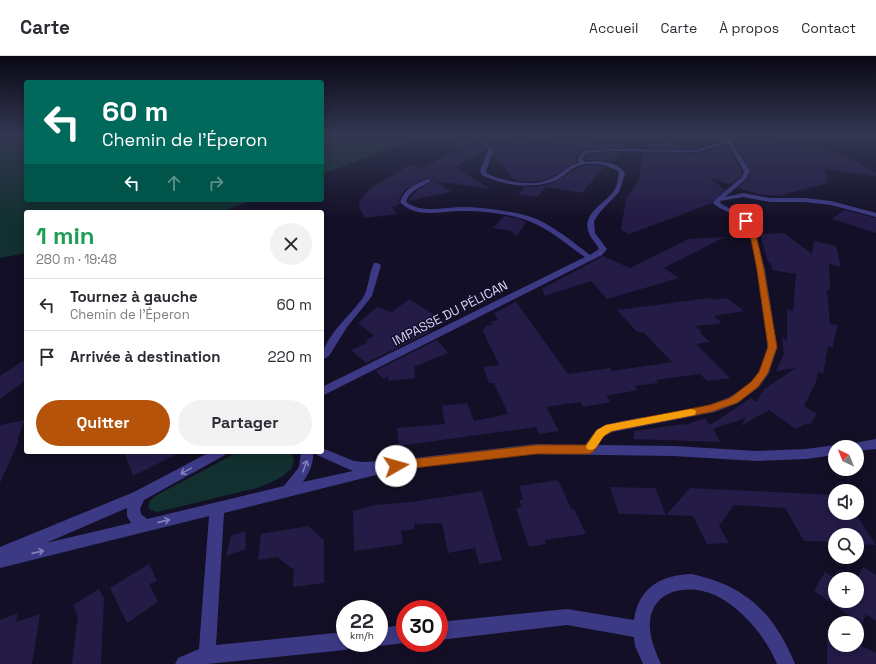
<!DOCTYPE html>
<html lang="fr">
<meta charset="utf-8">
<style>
:root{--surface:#fff;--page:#f2f2f3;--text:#2b2b33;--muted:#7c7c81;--line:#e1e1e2;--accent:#b45309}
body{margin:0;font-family:"Space Grotesk",sans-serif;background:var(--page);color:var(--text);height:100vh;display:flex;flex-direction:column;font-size:15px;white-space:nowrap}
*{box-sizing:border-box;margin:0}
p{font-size:13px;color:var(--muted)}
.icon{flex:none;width:22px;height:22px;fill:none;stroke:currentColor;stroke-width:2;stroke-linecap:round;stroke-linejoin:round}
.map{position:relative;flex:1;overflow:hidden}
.side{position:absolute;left:24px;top:154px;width:300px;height:244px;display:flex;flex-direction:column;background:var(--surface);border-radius:4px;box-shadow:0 2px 10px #0003}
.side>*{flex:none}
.hud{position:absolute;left:24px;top:24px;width:300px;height:122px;border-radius:4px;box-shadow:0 2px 10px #0003;background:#00695c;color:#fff;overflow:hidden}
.needle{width:26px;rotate:317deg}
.controls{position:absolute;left:828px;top:384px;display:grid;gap:8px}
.controls a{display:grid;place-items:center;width:36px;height:36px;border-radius:50%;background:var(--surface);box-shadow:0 2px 10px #0003;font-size:20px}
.speed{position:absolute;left:336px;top:544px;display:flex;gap:8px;font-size:20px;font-weight:700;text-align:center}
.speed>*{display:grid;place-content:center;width:52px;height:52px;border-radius:50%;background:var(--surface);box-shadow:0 2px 10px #0003;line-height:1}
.speed small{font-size:10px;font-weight:400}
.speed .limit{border:6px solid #d22;background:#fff;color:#111}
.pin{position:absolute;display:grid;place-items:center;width:34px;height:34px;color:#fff;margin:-17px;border-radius:8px;box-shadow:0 2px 6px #0006}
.me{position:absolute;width:44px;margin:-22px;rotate:83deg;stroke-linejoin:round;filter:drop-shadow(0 0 3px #0008)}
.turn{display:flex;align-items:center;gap:14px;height:84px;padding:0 12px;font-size:18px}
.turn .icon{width:52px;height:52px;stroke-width:2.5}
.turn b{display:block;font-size:28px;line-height:34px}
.lanes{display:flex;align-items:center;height:38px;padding:0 12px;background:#0003;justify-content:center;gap:20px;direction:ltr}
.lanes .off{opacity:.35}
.round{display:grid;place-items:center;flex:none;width:42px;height:42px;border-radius:21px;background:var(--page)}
.overview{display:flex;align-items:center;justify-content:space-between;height:68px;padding:0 12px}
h1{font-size:24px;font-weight:700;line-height:30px;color:#1e9e55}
.action{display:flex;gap:8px;margin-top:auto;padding:8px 12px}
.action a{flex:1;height:46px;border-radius:24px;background:var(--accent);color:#fff;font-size:16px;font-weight:700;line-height:46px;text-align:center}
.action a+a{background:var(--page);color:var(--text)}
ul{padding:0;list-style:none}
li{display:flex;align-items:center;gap:12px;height:52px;padding:0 12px;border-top:1px solid var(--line)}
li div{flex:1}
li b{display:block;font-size:15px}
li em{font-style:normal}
header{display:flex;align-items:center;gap:24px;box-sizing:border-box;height:56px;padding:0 20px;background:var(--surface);border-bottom:1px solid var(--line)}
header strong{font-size:19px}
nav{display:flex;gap:22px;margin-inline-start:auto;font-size:14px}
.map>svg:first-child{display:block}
.green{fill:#12302f}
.building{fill:#241b47}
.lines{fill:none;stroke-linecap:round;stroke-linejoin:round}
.minor{fill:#3d3a85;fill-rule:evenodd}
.oneway{stroke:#837fbc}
.route{fill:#b45309;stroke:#753606}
.slow{fill:#f59e0b}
.labels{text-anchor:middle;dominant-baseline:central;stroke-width:3;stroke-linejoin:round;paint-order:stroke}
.street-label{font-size:13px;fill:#d9d4ff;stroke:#130f26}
</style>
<header>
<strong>Carte</strong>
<nav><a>Accueil</a><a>Carte</a><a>À propos</a><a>Contact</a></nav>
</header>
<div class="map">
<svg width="876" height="608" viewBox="0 0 876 608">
<rect width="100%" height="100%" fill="#130f26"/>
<g class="green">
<polygon points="0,78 26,78 26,144 253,144 221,156 26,156 26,197 0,202"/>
<polygon points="322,78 434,78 414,84 322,118"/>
<polygon points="238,396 292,396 294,405 291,413 283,420 272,426 257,432 157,456 151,454 148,451 150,445 155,440"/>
</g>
<g class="building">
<polygon points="442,78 458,78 475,84 487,93 455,111 490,133 436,125 451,136 408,145 415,136 433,124 432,123 426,122 406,133 400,141 399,145 400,148 397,148 398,150 392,151 397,158 365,162 359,151 359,146 370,132 410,109 415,109 419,113 460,94"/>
<polygon points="745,81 825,93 826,92 876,116 876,120 825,113 827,127 779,140 758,138 738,132 747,124 751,116 733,85 738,85"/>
<polygon points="586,82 597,87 629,87 625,92 584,94 577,101 577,106 552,121 545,124 528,126 514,124 493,99 494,92 489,87 520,84 530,88"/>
<polygon points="672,86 686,92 643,92 644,87"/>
<polygon points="727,89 742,115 741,120 730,129 710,122 725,134 712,147 635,176 629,178 621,174 626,142 639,124 643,97 697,98"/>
<polygon points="608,96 621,97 617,102 612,102 609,105 585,104 584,102 588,98"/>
<polygon points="589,109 604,111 582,137 546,131 537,141 518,138 525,131 543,130 554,126 578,112"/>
<polygon points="844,154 876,162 876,177 832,163"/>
<polygon points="504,160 516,162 527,166 516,180 511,175 493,172"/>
<polygon points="784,177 812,198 814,185 836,190 841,211 829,208 830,234 827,234 830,268 838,269 834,284 833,292 828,290 823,318 818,316 816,326 804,350 817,358 810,368 805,368 796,373 769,354 741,370 746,362 713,373 720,386 634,383 634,375 684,368 685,369 705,362 710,369 751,342 756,346 764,333 796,312 776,315 784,298 782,281 787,285 787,253 793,255 796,218 772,214 771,207 768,206 760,178"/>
<polygon points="725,181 664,212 679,222 607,243 591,225 545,240 542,233 603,200 630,212 689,183"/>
<polygon points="710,242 713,244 727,242 744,255 714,260 722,267 696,270 702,276 699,276 710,286 696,288 730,322 707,325 700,318 656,324 658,327 635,330 638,334 606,340 611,346 583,351 580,346 546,351 559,375 539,378 536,371 399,390 397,372 445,368 442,350 467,347 474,365 508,358 494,327 489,327 483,311 499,309 482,273 485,273 485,270 492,269 491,265 498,264 494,257 516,246 568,318 610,312 612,315 672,306 643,276 637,276 617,254"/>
<polygon points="409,243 446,266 429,274 430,276 366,307 351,294 368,286 366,284 374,280 358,267 377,251 392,256"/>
<polygon points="437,284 448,297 414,311 415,322 389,325 388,320 384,323 375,315"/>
<polygon points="26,303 26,324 0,343 0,320"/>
<polygon points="25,364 17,384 19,384 0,427 0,369"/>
<polygon points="124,396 181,396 133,420"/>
<polygon points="558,424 572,454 574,453 586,478 545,484 546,488 529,491 516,452 522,451 519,444 523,443 519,430"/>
<polygon points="610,431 655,432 666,459 619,458"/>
<polygon points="690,432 835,439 835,457 855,457 876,489 857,488 857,479 835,479 835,486 804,485 785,452 734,449 719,470 729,487 707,488 693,460 666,459"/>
<polygon points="482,435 502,504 479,508 475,492 448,497 442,467 414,468 415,473 401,475 403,488 354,495 353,455 375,449 411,446"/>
<polygon points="308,470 324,484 324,527 293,531 294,514 277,501 258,504 261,478"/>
<polygon points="245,475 246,493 226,500 231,480"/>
<polygon points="149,508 157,525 149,528 158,546 127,567 110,532"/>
<polygon points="863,511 876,519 876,565 866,558 862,568 814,535 825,516 836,523 835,545 857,545 857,523"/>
<polygon points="99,533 104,542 101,608 72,608 78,560 73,549"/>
<polygon points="18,557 16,566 40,558 32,608 0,608 0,564"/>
<polygon points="827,574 835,578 835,589 857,588 876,597 876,608 827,608"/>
</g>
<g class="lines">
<g class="minor">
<path d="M469 78H474L493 92V96L486 115V117C504 126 534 132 553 122 562 117 569 109 579 107L578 102 584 95 608 93 697 94 727 84 734 78H739L731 85 750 115 746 123 725 141 743 137 770 142H805L831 145 876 157V161L831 149 805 146H770L743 141 720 145 721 148 743 159 749 165 757 183 765 214 777 291 769 317 759 331 738 347 715 356 613 376 604 380 598 389 674 390 756 395 806 393 835 389 840 391H835V399L806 403 756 405 674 400 536 398 382 415 381 418 376 419 224 457 216 589 345 576V587H353L351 591 345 594 207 608H175L178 602 199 593 209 460 0 512V491L134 436 210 396H227L225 399 144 444 140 453 141 458 147 463 284 430 299 411 301 396H313C314 408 309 417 303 426L353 415 317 399 315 396H322V392L354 405 364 406 396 404 536 388 585 389 596 374 606 369C657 353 757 362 767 292 769 280 763 261 762 249 759 230 755 174 739 162 732 156 720 154 713 147L716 143 742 121 744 115 728 87 697 96 608 95 587 97 582 102 584 106C595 104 620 105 625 118L619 136 600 156 594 165 595 177 607 193 602 199 322 340V331L585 201C567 189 551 174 531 166 514 158 483 155 464 155 443 154 417 164 400 146 404 133 416 128 427 123L432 124C423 131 410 133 406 146 424 159 447 150 468 151 488 152 509 155 528 160 551 167 571 185 590 199L599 193C596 187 591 183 589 177 581 158 604 148 613 136 617 131 618 124 619 118V116C605 107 586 104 572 113 565 118 559 124 551 126 530 133 502 129 482 119L480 115 489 92ZM127 452V460L131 467 46 487Z"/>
<path d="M481 78 503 81 516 78C506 86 492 84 481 78Z"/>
<path d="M374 207H377L381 209 372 240 347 271 329 300 322 304C322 281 352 259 364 240 369 230 369 217 374 207Z"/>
<polygon points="876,383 876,393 857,395 857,391 847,391 849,388"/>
<path d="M692 518C746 530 774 557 795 608H777C765 580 743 553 715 539 686 526 647 535 650 573 651 586 656 597 661 608H643L635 590 634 581 567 569 439 584V566L567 553 634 564C639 531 661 519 692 518Z"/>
<polygon points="405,569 405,587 379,590 373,587 379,587 379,572"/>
</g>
</g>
<defs><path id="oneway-shaft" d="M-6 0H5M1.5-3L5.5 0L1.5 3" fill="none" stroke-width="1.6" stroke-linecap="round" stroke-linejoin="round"/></defs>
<g class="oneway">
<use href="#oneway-shaft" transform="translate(305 410) rotate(-71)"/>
<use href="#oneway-shaft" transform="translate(186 415) rotate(151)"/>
<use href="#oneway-shaft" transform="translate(164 465) rotate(-13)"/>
<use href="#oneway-shaft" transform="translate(38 496) rotate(-13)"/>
</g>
<linearGradient id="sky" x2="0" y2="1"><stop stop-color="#0a0815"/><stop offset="0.48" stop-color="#333752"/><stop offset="1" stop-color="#333752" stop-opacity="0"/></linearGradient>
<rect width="876" height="164" fill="url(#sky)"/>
<polygon class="route" points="746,163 749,165 757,183 764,214 777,291 768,317 758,331 737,347 711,356 612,375 604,380 593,396 589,398 536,398 396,414 392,413 390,410 392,406 396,405 536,389 586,389 597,374 606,369 710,349 730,342 751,326 759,316 768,291 757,214 751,183 743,165"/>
<path class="slow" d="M691 353 695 354 696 356 695 359 612 375C609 377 606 378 604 380 598 386 597 397 587 393L586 390 597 374 606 369Z"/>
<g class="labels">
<g class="street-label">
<text transform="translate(450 257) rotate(-27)">IMPASSE DU PÉLICAN</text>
</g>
</g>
</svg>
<div class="controls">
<a><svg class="needle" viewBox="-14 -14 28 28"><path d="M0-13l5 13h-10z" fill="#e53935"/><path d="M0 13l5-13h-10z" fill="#7c7c81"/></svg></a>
<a><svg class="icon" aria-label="sound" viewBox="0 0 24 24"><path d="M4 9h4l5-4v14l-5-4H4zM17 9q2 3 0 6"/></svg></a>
<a><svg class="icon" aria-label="search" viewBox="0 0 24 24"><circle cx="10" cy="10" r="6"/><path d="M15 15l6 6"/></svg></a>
<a>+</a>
<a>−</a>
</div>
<div class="speed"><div>22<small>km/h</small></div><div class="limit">30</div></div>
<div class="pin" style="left:746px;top:165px;background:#d93025"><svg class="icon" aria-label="arrive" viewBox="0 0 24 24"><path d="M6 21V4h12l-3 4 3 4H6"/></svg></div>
<svg class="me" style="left:396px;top:410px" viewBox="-20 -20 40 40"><circle r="19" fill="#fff"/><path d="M0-13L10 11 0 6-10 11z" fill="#b45309"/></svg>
<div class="hud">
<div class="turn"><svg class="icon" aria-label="left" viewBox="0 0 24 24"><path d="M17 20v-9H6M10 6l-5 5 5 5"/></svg><div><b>60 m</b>Chemin de l'Éperon</div></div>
<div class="lanes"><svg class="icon" aria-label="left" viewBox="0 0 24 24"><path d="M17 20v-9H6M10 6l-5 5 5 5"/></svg><svg class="icon off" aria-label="ahead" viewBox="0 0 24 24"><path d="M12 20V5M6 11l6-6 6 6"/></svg><svg class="icon off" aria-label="right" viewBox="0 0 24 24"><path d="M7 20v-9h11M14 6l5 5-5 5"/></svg></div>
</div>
<section class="side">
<div class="overview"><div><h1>1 min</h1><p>280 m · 19:48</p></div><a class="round"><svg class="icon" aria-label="close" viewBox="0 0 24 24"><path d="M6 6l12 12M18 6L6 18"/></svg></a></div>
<ul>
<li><svg class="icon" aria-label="left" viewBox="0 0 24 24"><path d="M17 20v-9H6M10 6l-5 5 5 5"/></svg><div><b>Tournez à gauche</b><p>Chemin de l'Éperon</p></div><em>60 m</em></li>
<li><svg class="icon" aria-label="arrive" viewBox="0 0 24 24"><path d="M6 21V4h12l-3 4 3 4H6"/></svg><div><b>Arrivée à destination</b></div><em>220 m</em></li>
</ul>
<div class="action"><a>Quitter</a><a>Partager</a></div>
</section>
</div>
